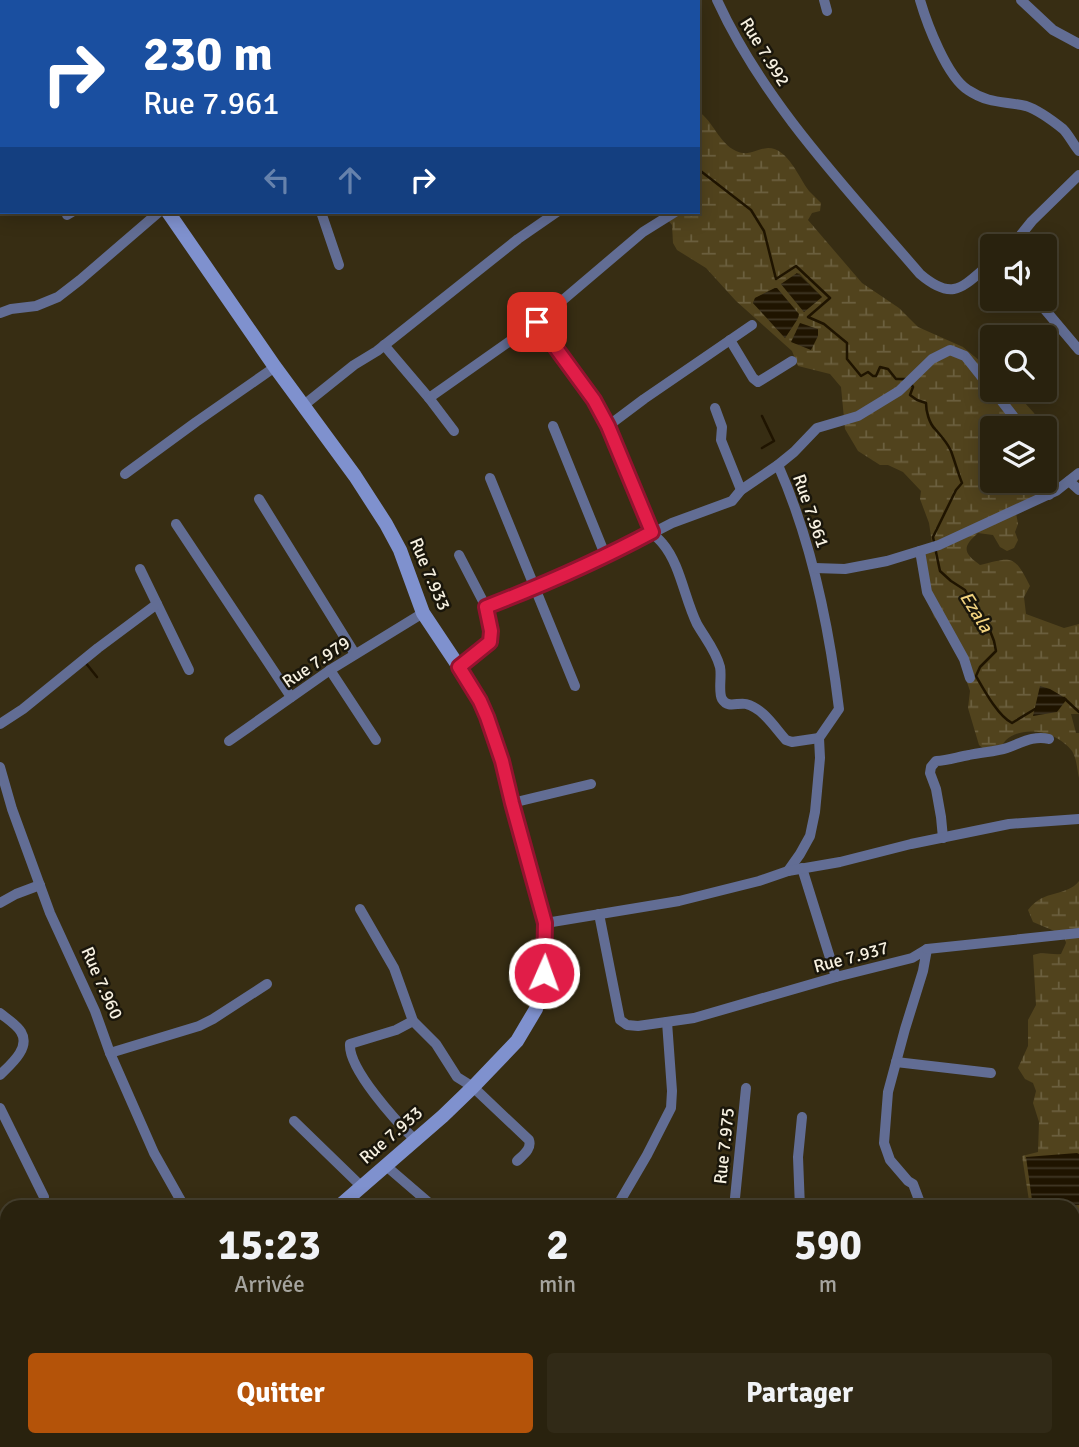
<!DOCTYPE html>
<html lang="fr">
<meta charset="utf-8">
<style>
:root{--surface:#29220e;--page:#312a17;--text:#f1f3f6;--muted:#a5a49e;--line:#453f2e;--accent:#b45309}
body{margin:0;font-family:Signika,sans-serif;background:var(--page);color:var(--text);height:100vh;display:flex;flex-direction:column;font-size:26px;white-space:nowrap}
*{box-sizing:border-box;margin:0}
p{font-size:23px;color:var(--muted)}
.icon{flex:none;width:38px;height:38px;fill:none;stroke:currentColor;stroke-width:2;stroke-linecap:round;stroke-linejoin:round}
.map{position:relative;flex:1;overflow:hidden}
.side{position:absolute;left:0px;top:1200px;width:1080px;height:247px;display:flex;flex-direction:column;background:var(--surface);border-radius:21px 21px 0 0;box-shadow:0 4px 18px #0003,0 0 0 2px var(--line)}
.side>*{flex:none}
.hud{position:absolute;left:0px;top:0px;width:700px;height:214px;box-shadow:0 4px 18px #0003,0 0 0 2px var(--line);background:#1a4fa0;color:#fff;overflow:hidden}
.tools{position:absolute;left:980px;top:234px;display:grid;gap:14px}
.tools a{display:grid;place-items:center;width:77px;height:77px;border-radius:7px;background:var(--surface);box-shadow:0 4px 18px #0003,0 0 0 2px var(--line);font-size:35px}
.pin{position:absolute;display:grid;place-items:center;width:60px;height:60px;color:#fff;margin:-30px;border-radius:14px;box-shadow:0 4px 10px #0006}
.me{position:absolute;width:77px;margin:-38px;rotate:2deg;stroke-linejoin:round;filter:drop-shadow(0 0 5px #0008)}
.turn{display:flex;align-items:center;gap:24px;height:147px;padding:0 28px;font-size:32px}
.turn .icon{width:91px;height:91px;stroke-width:2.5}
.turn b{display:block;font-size:49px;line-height:60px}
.lanes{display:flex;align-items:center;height:66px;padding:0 28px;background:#0003;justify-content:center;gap:35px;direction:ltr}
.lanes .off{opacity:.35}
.eta{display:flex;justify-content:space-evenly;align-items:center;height:119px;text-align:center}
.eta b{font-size:42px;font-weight:700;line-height:49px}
.button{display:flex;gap:14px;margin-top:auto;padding:14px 28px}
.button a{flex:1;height:80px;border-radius:7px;background:var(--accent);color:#fff;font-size:28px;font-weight:700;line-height:80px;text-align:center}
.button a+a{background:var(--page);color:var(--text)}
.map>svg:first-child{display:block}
.green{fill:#51431d}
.forest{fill:url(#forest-firs)}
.wetland{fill:url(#wetland-marsh);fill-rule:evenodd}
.water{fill:url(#water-rules)}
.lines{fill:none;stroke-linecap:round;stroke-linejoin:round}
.stream{stroke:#1f1400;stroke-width:2.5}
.street{stroke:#626d94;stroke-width:10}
.secondary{stroke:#7f91ce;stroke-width:14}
.rail-casing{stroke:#9b937e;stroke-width:5}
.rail{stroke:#1a160b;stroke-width:2.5;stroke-dasharray:8;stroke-linecap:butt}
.route-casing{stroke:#92132f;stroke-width:18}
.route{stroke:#e11d48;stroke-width:12}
.labels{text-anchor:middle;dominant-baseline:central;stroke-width:5;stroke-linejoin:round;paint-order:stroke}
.street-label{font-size:18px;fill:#f7f1e1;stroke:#1a160b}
.water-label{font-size:19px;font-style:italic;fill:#f1d27e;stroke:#1a160b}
</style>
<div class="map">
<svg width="1079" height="1447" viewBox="0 0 1079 1447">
<defs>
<pattern id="forest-firs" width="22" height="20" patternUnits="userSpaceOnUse" patternTransform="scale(1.75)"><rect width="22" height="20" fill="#51431d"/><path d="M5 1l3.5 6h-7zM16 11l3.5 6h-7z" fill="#6b5f3e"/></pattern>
<pattern id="wetland-marsh" width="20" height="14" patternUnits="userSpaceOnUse" patternTransform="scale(1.75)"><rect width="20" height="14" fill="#51431d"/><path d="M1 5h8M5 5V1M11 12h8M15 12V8" fill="none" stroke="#6b5f3e"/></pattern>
<pattern id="water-rules" width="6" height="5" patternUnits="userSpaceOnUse" patternTransform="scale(1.75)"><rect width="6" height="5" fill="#1f1400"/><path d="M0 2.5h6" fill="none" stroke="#403725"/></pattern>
</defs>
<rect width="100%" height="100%" fill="#372d13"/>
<polygon class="green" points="103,1440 303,1440 300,1447 102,1447"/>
<polygon class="forest" points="0,1303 7,1308 7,1440 103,1440 102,1447 0,1447"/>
<g class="wetland">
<path d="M698 111C713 121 719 143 736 151 749 157 756 149 768 148 788 148 799 178 809 191 813 195 817 199 821 203L820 211 812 213 808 220 862 283 899 308 918 327 963 347 992 371V390H1013L1034 413 1040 429H992V481H1045V441C1049 452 1055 476 1048 487 1042 496 1025 506 1016 513L1018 524 1015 532 1018 540 1014 548 1007 551 1000 547 993 535 978 533C962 547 963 553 980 565 1012 557 1014 554 1030 586L1024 597 1026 614 1064 628 1079 624V714H1071L1076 733H1079V778C1077 770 1077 759 1072 751 1058 732 1024 724 1006 740 1002 744 1000 750 997 755L989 753 979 745 968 708 970 691 959 658 948 633 934 617 922 585 921 555 932 543 929 523 920 499 921 491 903 472 888 465H880L858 451 845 429 841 387 830 374 798 366 792 351 736 301 706 268 677 250 673 243 672 225 661 212H698ZM799 273 822 297 804 312 781 284ZM775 288 799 316 785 338 753 303 755 298Z"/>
<path d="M1079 881V1447H1075L1072 1440 1073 1208 1030 1207 1022 1156 1038 1152 1039 1122 1033 1103 1036 1091 1033 1083 1025 1079 1018 1068 1028 1046V1020L1036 1005 1033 955C1043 951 1050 955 1061 954L1066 943 1064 935 1033 922 1028 910C1043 889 1067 897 1079 881Z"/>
</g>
<g class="water">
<polygon points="797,273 822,297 804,312 781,284"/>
<polygon points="775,288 777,288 799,314 797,320 785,338 753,303 755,298"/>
<polygon points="800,323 818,329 818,336 811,350 791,342"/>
<polygon points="1040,686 1050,689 1067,699 1057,712 1033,716"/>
<polygon points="1077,1153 1079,1154 1079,1205 1033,1207 1026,1157"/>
</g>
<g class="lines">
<g class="stream">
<polyline points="608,0 608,2"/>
<polyline points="698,169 751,210 764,231 776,279 796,266 830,298 808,317 824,324 847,343 847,359 861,376 868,372 873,376 876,376 880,367 888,369 896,379 906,379"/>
<path d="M911 384 913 387 910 395 917 400 926 403C926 411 929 423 935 429 941 436 947 442 951 451 955 462 958 473 962 483L956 490 933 537 937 557 940 571 951 581 965 590 977 612 987 623 994 641 996 651 980 667 976 676C984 690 998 716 1012 723L1035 709"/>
<polyline points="762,448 774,441 762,416"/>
<polyline points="85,662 97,677"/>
<polyline points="1064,698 1079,712"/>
<polyline points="1079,1380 1079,1382"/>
</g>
<g class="street">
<polyline points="390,0 391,2"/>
<polyline points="466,0 466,2"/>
<path d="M717 0C764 103 847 189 920 274 954 303 963 286 992 262"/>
<polyline points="824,0 827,11"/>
<path d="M920 0C927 24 947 77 968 90 989 104 1004 101 1026 106 1038 110 1053 121 1063 129 1069 135 1073 144 1079 151"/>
<polyline points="1021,0 1053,30 1079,44"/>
<polyline points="312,2 315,0"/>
<polyline points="452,2 455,0"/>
<polyline points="0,31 2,31"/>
<polyline points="0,178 2,177"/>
<polyline points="321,212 339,265"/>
<polyline points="67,215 72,212"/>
<polyline points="1011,247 1032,221 1079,175"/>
<polyline points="1036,299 1079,350"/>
<polyline points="0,313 11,309 36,306 58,297 80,280 159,212"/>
<path d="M537 322 594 400 608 426 652 532C655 536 660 540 663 544 680 564 685 600 697 624 705 638 716 651 720 667 722 676 718 692 722 699 728 709 738 702 746 704 763 708 775 728 786 740L792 742 819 738"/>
<polyline points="730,340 753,378 758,382 792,361"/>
<polyline points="384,345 429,398 454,431"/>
<polyline points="993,390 1017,421 1021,429"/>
<polyline points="429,398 537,322 643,232 675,212"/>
<polyline points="304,405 354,365 377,351 518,239 557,212"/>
<polyline points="715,408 722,427 721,440 741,490"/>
<polyline points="553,426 606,557"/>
<polyline points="608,426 644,399 752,325"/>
<path d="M778 465C812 542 829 625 839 709L819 738 820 758 817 791 815 812 810 836 800 854 788 871"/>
<polyline points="125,474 196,422 275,367"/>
<polyline points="490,478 575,686"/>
<polyline points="1043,481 1049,495"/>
<polyline points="1069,481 1079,490"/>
<polyline points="259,499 355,654"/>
<polyline points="176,524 291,697"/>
<polyline points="920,551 927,592 964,659 970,678"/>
<polyline points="459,555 486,607"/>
<polyline points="815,568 845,569 887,561 939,545 1056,491 1079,473"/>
<polyline points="140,569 189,670"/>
<polyline points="459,667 490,642 491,631 486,607 534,589 606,557 672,523 732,501 741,490 778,465 794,452 817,428 858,416 899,391 932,359 950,350 965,356 992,390"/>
<polyline points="330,670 376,740"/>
<polyline points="0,724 23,709 98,648 157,604"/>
<polyline points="229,741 330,670 423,613"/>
<polyline points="0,767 12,809 50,913 95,1011 110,1053 154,1153 185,1208"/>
<polyline points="512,803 591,784"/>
<path d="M943 838 941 817 936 789 930 773 931 767 936 761C948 761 957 757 969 755 981 752 995 752 1007 748 1021 743 1034 735 1049 739"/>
<polyline points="802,868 836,977"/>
<polyline points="0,903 16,894 40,885"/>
<path d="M360 909 394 968 413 1021 436 1044 457 1077 473 1087 529 1140C532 1149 523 1155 517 1161"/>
<polyline points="599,914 620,1020 627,1025 638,1026 694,1018 836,977 912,958 927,949 923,971 905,1029 888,1092 884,1143 890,1160 908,1181 913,1184 922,1208"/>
<polyline points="546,923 679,901 759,881 788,871 840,862 911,844 1009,824 1079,819"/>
<polyline points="927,949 1079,933"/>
<path d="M0 1013C6 1018 17 1025 21 1032 31 1048 10 1065 0 1075"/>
<path d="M413 1021 396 1030 350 1044C348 1069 397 1122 415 1140"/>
<polyline points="110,1053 199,1026 213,1019 267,984"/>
<polyline points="896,1062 991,1073"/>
<polyline points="0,1108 44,1197"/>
<polyline points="294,1121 361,1186"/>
<polyline points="385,1165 435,1208"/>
<polyline points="616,1208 647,1155 671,1108 672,1091 667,1022"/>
<polyline points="734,1208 746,1088"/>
<polyline points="800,1208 798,1157 802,1117"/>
<polyline points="180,1447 183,1440"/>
</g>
<g class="secondary">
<polyline points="54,0 55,2"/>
<polyline points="168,212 275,367 355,476 386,524 400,550 423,613 459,667 480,701 487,717 502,761 512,803 546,923 544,973 541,990 536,1009 517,1041 473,1087 443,1116 337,1208"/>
<polyline points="1073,1275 1079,1273"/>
</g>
<defs>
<g id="rail">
<polyline points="1073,1343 1079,1341"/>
<polyline points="732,1447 758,1440"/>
</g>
</defs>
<use href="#rail" class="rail-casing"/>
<use href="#rail" class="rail"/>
</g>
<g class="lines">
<defs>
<path id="route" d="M537 322 594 400 608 426 652 532C598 561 543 585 486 607L491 631 490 642 459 667 480 701 487 717 502 761 512 803 545 923 544 973"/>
</defs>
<use href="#route" class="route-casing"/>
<use href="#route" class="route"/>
</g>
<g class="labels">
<g class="street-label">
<text transform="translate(765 52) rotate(58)">Rue 7.992</text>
<text transform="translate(811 511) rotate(71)">Rue 7.961</text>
<text transform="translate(430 574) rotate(67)">Rue 7.933</text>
<text transform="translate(316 662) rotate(-34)">Rue 7.979</text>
<text transform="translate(851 957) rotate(-15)">Rue 7.937</text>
<text transform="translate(102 983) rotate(66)">Rue 7.960</text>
<text transform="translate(391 1135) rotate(-41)">Rue 7.933</text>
<text transform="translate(724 1146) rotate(-84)">Rue 7.975</text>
</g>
<g class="water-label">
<text transform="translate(976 612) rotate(58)">Ezala</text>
</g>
</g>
</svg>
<div class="tools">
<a><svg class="icon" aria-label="sound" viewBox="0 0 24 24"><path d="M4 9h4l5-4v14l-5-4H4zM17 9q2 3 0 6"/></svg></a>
<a><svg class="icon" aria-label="search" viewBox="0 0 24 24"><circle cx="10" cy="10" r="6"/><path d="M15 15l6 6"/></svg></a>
<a><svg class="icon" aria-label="layers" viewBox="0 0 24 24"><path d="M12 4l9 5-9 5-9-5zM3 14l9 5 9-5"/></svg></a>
</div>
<div class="pin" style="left:537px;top:322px;background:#d93025"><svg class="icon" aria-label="arrive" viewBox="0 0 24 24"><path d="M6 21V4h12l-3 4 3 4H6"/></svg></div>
<svg class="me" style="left:544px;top:973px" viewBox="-20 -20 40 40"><circle r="17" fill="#e11d48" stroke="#fff" stroke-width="3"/><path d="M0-11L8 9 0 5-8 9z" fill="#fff"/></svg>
<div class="hud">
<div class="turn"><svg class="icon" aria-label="right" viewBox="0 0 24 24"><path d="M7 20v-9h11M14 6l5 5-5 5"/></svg><div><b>230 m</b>Rue 7.961</div></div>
<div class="lanes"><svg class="icon off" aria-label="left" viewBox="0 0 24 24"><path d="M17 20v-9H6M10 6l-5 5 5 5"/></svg><svg class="icon off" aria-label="ahead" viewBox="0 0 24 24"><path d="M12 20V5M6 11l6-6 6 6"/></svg><svg class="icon" aria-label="right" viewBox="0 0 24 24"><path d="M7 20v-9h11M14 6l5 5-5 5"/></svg></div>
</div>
<section class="side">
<div class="eta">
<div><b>15:23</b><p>Arrivée</p></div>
<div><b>2</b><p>min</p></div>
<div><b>590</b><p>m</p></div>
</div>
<div class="button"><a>Quitter</a><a>Partager</a></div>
</section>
</div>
